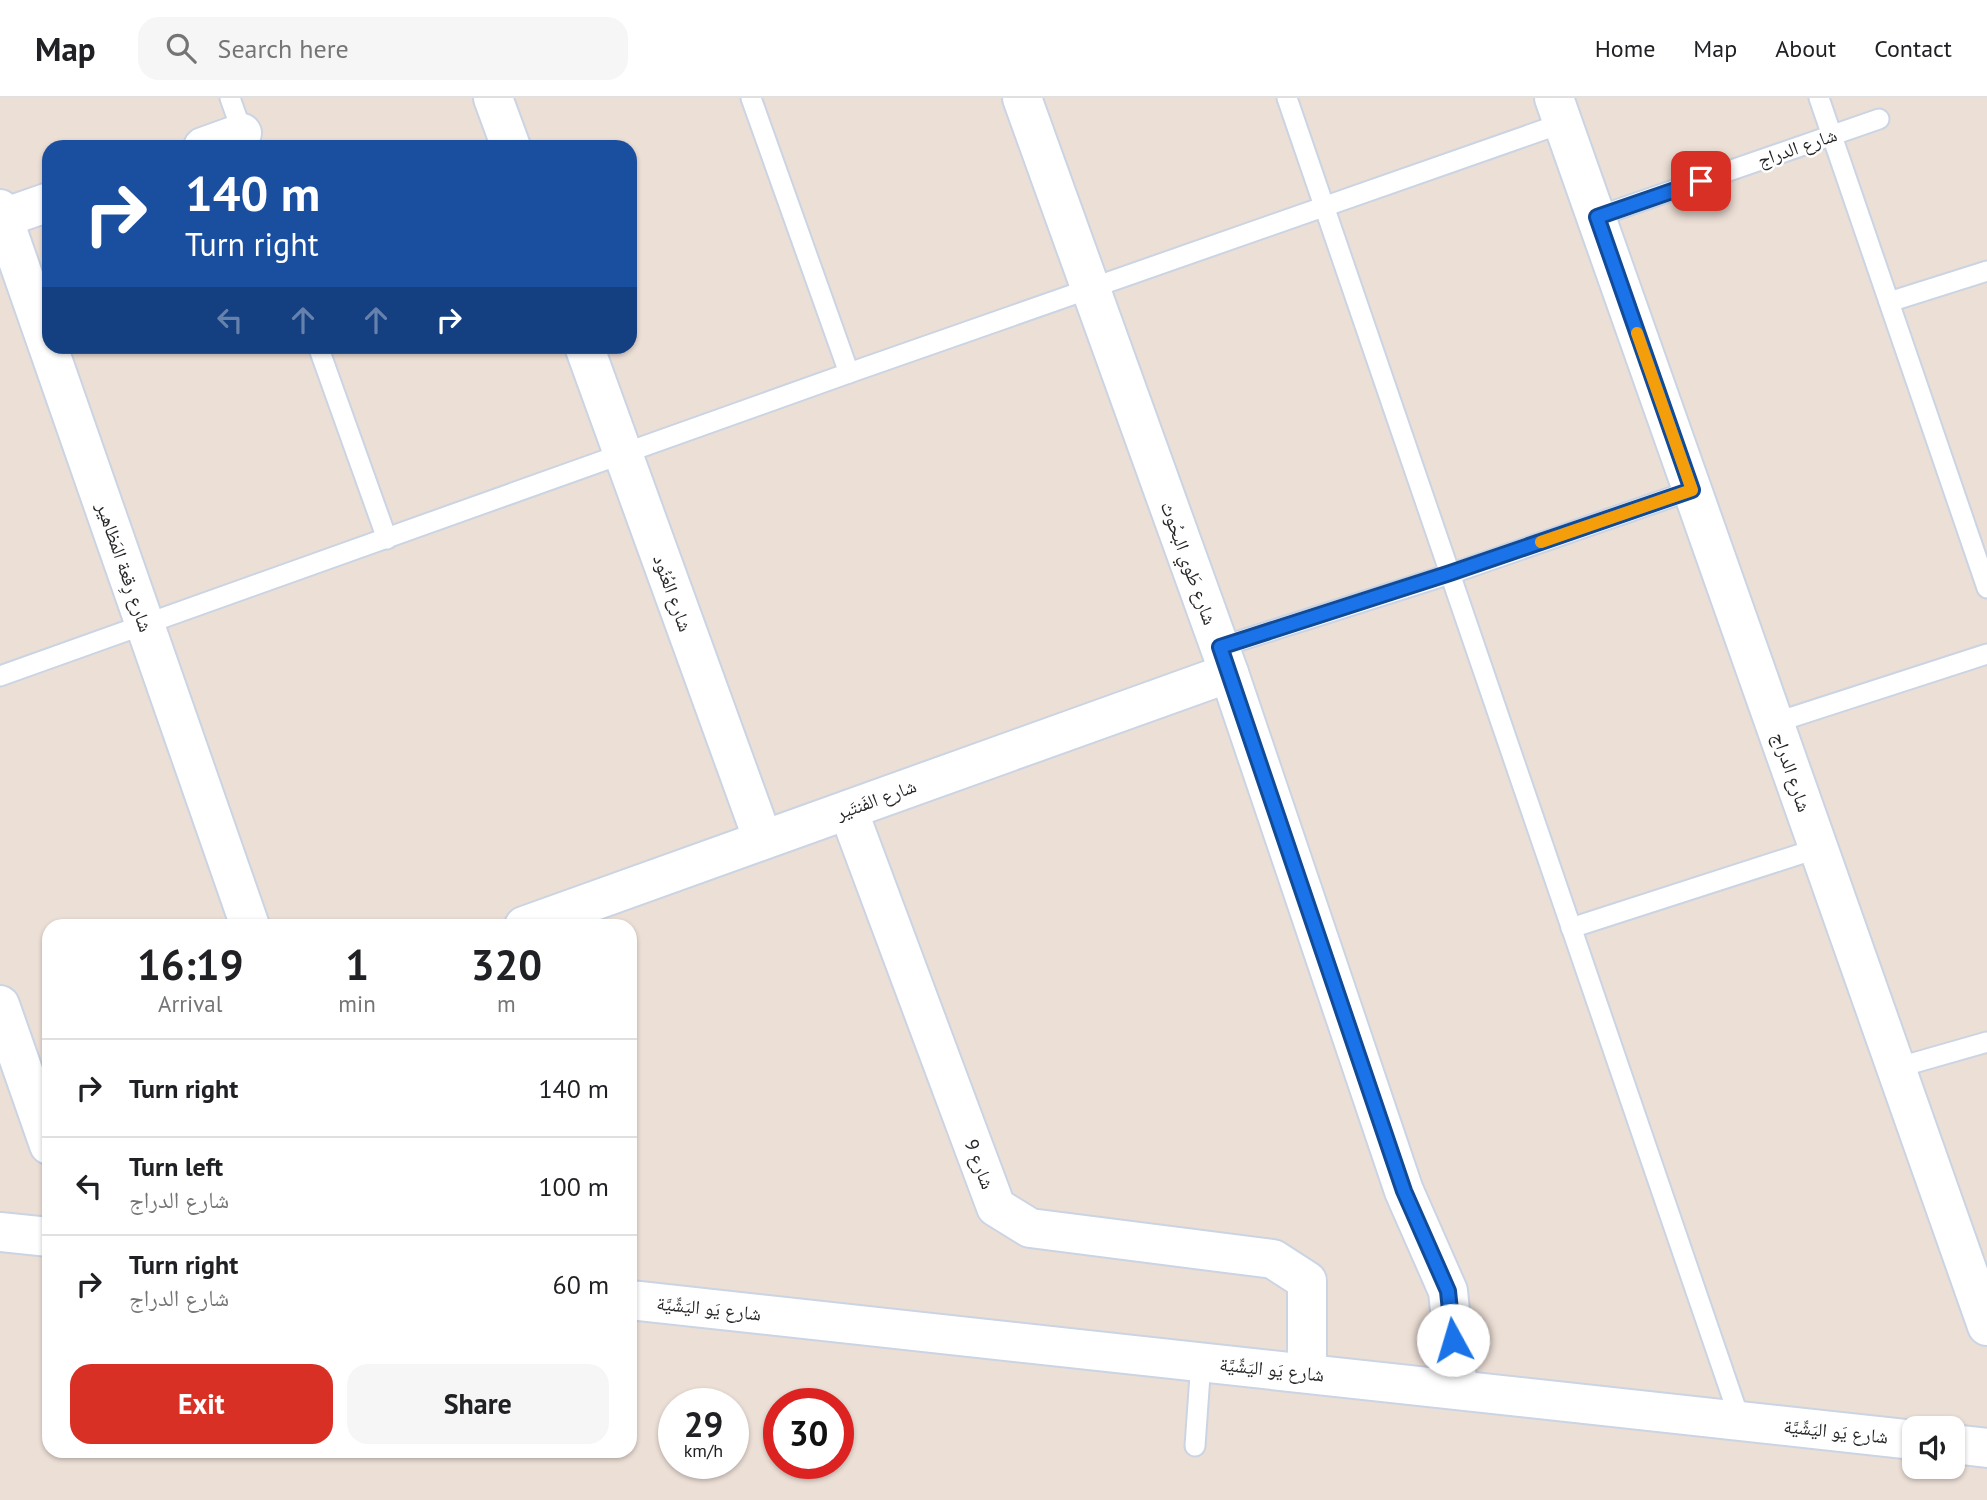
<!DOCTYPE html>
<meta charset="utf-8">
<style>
:root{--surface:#fff;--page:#f6f6f6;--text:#202124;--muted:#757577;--line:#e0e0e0;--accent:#d93025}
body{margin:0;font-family:"PT Sans","Noto Naskh Arabic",sans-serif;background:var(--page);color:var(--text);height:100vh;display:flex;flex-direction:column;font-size:26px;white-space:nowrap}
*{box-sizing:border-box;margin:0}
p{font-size:23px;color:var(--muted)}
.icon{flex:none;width:38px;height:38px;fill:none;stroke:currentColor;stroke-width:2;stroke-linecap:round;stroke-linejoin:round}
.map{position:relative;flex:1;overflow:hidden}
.side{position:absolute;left:42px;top:821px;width:595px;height:539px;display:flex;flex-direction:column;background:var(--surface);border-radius:21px;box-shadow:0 2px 5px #0004}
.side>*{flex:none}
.banner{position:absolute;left:42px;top:42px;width:595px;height:214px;border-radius:21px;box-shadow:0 2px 5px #0004;background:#1a4fa0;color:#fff;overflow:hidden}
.controls{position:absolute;left:1902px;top:1318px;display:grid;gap:14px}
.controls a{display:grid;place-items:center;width:63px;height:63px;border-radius:14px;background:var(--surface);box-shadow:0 2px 5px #0004;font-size:35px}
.speed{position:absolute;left:658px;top:1290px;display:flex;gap:14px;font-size:35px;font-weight:700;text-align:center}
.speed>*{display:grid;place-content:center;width:91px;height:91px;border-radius:50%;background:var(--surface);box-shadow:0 2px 5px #0004;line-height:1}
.speed small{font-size:18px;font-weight:400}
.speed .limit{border:10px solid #d22;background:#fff;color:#111}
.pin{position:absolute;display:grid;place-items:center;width:60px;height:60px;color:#fff;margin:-30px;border-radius:14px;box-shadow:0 4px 10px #0006}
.me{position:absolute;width:77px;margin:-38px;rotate:354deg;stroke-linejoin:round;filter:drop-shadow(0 0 5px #0008)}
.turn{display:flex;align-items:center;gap:24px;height:147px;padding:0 28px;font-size:32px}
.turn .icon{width:91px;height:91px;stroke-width:2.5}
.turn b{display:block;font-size:49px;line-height:60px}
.lanes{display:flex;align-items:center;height:66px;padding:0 28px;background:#0003;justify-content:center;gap:35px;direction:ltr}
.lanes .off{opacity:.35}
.eta{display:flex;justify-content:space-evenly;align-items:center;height:119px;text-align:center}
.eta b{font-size:42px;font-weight:700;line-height:49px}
.primary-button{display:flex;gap:14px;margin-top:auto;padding:14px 28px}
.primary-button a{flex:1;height:80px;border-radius:21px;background:var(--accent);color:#fff;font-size:28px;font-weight:700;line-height:80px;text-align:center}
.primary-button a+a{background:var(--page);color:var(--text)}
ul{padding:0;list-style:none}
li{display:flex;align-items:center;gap:21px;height:98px;padding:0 28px;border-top:2px solid var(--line)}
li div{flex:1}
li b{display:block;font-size:26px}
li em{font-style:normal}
header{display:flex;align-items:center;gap:42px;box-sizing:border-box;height:98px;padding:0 35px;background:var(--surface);border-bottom:2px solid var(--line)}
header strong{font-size:33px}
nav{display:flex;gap:38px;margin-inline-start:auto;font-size:24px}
.search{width:490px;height:63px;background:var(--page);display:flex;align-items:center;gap:18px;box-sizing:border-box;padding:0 24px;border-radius:21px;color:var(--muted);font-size:26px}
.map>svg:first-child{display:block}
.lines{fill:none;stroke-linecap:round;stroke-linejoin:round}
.service-casing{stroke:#cbd4e3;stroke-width:23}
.minor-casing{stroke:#cbd4e3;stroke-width:42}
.service{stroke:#fff;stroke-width:19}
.minor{stroke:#fff;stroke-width:38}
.route-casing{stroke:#114b97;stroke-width:18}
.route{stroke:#1a73e8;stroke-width:12}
.slow{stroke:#f59e0b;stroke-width:12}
.labels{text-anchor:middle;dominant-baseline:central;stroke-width:5;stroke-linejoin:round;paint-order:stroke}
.street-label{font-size:19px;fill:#272727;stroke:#fff}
</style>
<header>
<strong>Map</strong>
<div class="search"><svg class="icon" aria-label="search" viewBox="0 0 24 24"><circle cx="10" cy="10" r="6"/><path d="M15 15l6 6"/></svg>Search here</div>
<nav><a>Home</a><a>Map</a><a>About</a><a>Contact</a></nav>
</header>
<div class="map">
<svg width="1987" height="1402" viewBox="0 0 1987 1402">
<rect width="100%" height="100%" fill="#ecdfd6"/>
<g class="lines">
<defs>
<g id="service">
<polyline points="230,0 245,42"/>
<polyline points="751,0 849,275"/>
<polyline points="1287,0 1740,1322"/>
<polyline points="1819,0 1987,490"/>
<polyline points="1596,119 1879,21"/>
<polyline points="1889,204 1987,173"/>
<polyline points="318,248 387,441"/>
<polyline points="1220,549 1450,476 1692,392"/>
<polyline points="0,578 849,275 1563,25"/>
<polyline points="1774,625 1987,556"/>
<polyline points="1571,830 1819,750"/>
<polyline points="1896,970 1987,944"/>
<polyline points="1195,1348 1201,1263"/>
</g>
<g id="minor">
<polyline points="493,0 511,49"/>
<polyline points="1022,0 1229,575 1404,1093 1448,1193 1458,1291"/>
<polyline points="1554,0 1987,1228"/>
<polyline points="203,49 242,35"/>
<polyline points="0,111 250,828"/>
<polyline points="0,121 49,104"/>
<polyline points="584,248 763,742"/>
<polyline points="848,712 996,1109 1030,1130 1273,1161 1307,1183 1307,1275"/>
<polyline points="524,828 1229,575"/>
<polyline points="0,907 49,1047"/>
<polyline points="0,1134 49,1139"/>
<polyline points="630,1202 1914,1342"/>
<polyline points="1953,1346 1987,1350"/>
</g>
</defs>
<use href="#service" class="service-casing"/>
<use href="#minor" class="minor-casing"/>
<use href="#service" class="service"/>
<use href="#minor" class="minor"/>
</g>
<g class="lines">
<defs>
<polyline id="route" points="1453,1242 1448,1193 1404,1093 1220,549 1450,475 1692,392 1597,119 1701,83"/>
</defs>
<use href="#route" class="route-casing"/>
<use href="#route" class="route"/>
<polyline class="slow" points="1541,444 1692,392 1637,235"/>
</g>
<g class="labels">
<g class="street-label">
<text transform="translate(1797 49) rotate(-19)">شارع الدراج</text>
<text transform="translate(1189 465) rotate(70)">شارع طَوي البحُوث</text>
<text transform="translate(125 469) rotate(71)">شارع رِقعة المَظاهير</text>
<text transform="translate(673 495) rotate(70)">شارع العُنُود</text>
<text transform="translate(1792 674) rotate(71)">شارع الدراج</text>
<text transform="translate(876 701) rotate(-20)">شارع الفَنتَير</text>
<text transform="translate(980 1066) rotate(69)">شارع 9</text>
<text transform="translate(709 1210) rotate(6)">شارع يَو اليَشِّيَّة</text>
<text transform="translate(1272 1271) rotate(6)">شارع يَو اليَشِّيَّة</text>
<text transform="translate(1836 1333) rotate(6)">شارع يَو اليَشِّيَّة</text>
</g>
</g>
</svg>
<div class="controls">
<a><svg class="icon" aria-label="sound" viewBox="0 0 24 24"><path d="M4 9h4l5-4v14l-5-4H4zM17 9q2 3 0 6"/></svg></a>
</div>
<div class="speed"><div>29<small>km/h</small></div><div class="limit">30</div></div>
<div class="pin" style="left:1701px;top:83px;background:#d93025"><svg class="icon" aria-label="arrive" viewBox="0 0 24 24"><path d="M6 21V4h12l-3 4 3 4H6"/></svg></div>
<svg class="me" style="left:1453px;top:1242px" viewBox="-20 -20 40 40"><circle r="19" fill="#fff"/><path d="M0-13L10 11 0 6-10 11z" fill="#1a73e8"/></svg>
<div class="banner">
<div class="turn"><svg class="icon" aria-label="right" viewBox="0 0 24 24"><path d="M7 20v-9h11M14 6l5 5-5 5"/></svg><div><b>140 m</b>Turn right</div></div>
<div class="lanes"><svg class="icon off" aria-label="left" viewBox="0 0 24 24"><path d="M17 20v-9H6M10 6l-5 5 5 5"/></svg><svg class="icon off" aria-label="ahead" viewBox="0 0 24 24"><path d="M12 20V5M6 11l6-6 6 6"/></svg><svg class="icon off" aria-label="ahead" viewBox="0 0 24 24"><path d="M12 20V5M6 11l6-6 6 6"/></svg><svg class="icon" aria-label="right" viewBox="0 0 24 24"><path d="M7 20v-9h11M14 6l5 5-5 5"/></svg></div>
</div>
<section class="side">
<div class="eta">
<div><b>16:19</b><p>Arrival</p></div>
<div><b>1</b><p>min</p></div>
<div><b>320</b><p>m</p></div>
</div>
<ul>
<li><svg class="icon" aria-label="right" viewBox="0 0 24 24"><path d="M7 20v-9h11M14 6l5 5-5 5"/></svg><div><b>Turn right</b></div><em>140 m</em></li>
<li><svg class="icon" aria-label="left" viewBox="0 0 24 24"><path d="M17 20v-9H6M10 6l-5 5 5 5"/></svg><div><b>Turn left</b><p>شارع الدراج</p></div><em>100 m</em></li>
<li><svg class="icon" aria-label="right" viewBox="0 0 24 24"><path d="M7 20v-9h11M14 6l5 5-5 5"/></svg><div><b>Turn right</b><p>شارع الدراج</p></div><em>60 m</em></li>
</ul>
<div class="primary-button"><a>Exit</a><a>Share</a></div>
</section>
</div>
